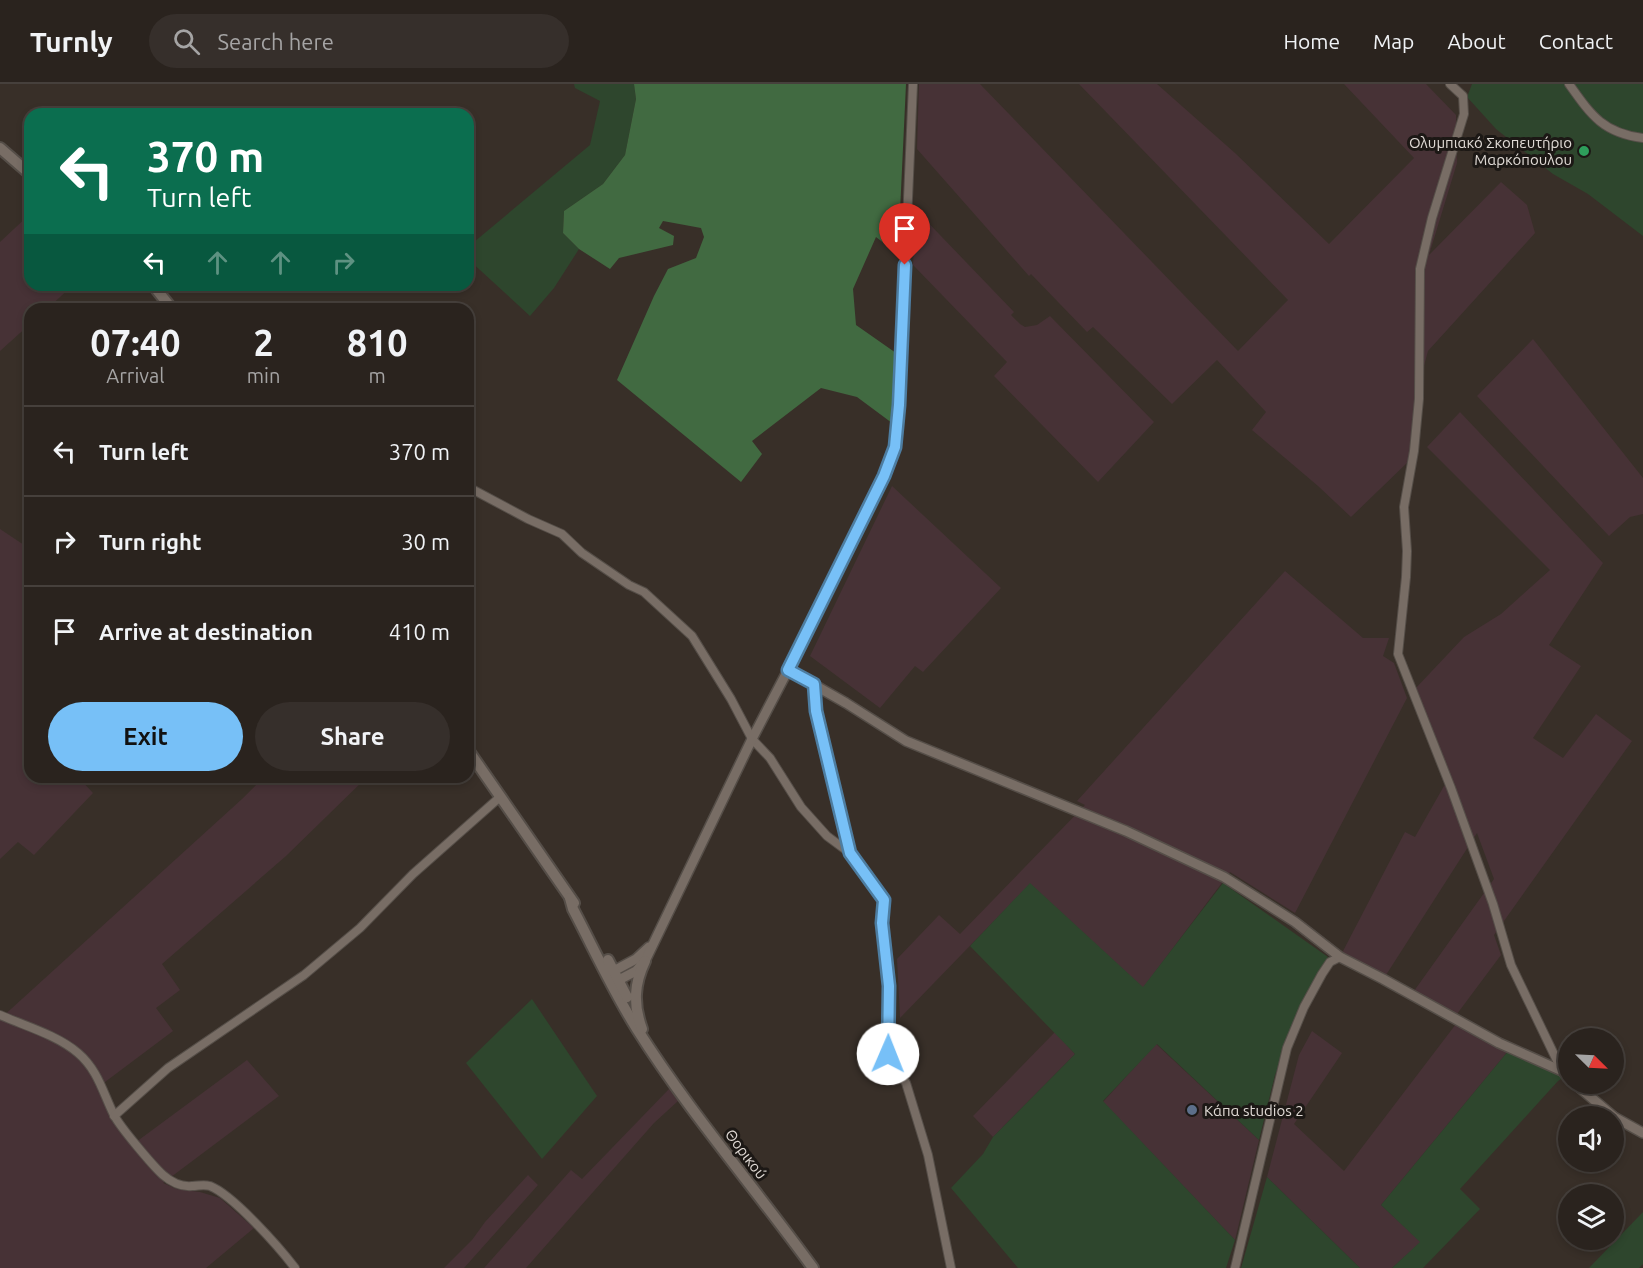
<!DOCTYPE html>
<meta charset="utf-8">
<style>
:root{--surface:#2a231e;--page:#362f2b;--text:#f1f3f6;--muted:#a5a4a4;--line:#46403c;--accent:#77c0f7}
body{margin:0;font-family:Ubuntu,sans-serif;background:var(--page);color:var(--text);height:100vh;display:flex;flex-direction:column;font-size:22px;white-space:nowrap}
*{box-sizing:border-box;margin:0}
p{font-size:20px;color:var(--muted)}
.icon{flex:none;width:33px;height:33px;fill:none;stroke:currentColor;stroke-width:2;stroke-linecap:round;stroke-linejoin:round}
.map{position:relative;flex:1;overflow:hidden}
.side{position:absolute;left:24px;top:219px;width:450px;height:480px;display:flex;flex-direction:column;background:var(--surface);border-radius:18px;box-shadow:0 3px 9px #0003,0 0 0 2px var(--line)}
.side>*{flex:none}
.guide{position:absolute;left:24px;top:24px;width:450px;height:183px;border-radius:18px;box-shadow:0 3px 9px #0003,0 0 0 2px var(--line);background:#0b6e4f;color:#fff;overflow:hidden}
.needle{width:39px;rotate:114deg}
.buttons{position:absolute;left:1558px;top:944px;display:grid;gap:12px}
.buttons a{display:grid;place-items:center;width:66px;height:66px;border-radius:50%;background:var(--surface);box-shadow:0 3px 9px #0003,0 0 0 2px var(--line);font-size:30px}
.pin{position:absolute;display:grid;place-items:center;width:51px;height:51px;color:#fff;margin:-62px -26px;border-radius:50% 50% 50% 0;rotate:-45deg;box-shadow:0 0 6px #0007}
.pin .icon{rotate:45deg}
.me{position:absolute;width:66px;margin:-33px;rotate:1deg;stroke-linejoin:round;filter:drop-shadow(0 0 4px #0008)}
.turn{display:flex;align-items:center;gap:21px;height:126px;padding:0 24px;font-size:27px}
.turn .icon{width:78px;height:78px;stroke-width:2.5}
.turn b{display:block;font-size:42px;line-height:51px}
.lanes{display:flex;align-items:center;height:57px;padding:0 24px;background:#0003;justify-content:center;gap:30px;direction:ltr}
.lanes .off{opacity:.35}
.eta{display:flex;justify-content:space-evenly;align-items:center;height:102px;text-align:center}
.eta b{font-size:36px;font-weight:600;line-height:42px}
.primary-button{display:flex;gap:12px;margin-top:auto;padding:12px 24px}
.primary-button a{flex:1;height:69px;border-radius:36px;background:var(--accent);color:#111;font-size:24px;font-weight:600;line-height:69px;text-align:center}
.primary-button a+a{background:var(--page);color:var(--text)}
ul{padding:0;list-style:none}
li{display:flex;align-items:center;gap:18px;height:90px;padding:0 24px;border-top:2px solid var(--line)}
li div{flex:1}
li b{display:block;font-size:22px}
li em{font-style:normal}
header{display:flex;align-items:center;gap:36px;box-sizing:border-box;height:84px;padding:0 30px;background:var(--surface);border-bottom:2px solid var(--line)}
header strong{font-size:28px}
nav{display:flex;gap:33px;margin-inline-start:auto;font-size:21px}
.search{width:420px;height:54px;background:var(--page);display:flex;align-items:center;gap:15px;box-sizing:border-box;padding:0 21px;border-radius:33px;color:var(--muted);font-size:22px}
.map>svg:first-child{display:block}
.industrial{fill:#473236}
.green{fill:#2e462d}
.forest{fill:#416a41}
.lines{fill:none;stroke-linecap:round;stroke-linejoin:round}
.minor-casing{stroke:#554e48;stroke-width:10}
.tertiary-casing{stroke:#554e48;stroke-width:12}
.secondary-casing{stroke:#554e48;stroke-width:14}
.minor{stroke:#786d65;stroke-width:8}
.tertiary{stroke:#786d65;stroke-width:9}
.secondary{stroke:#786d65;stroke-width:10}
.route-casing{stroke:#4d7da1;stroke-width:15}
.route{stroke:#77c0f7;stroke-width:10}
.leisure-dot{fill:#2e9e5b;stroke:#1c1815;stroke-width:2}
.service-dot{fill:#5c6f8a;stroke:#1c1815;stroke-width:2}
.labels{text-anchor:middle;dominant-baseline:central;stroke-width:6;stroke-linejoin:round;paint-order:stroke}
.poi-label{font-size:15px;fill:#e0dad5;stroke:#1c1815;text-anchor:end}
.street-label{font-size:15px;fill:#e0dad5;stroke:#1c1815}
</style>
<header>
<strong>Turnly</strong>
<div class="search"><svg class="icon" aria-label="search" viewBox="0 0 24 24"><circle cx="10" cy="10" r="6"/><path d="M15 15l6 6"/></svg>Search here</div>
<nav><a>Home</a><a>Map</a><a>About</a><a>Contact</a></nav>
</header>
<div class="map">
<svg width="1643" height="1184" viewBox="0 0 1643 1184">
<rect width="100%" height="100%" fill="#382f28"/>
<g class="industrial">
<polygon points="919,0 980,0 1238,267 1288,216 1079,0 1157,0 1235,69 1329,160 1414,74 1344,0 1426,0 1456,31 1457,79 1429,171 1501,98 1527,121 1535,149 1428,267 1417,308 1409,377 1351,433 1318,402 1252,346 1266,328 1217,276 1172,320 1093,243 1087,248 1031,190 1029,192 917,65"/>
<polygon points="916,126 1014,228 1011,231 1020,240 1025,243 1037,241 1050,232 1154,338 1098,398 994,292 1007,278 913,181"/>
<polygon points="30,130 30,201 73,201 47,225 30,225 30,240 0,267 0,158"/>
<polygon points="1533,255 1643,394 1643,430 1630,433 1609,452 1477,312"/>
<polygon points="1460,328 1603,479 1549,561 1581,582 1533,654 1563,674 1596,630 1632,657 1494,851 1501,871 1457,930 1414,907 1494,795 1477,749 1386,891 1342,869 1405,748 1415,753 1444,702 1453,699 1414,606 1464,553 1501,530 1550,486 1427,363"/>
<polygon points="892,402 1001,504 923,588 915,582 880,624 810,572"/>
<polygon points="0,445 27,463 30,461 30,693 78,693 93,709 34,771 18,758 0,775"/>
<polygon points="1285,487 1363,554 1389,554 1383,572 1394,579 1407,614 1295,829 1230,788 1143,904 1030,800 900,934 897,875 939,831 960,850 1085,721 1077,717"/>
<polygon points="264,693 367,693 286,772 162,880 180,906 156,924 173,947 97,1004 108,1028 132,1061 247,976 279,1012 163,1099 177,1105 200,1108 220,1114 254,1144 206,1184 0,1184 0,935 242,715"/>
<polygon points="1456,940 1509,966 1381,1121 1421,1158 1392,1184 1360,1184 1267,1093 1299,971 1312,947 1342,969 1294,1040 1344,1087"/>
<polygon points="1055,948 1075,970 993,1053 973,1032"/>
<polygon points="1156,960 1259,1056 1235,1156 1103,1018"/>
<polygon points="669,1005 678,1017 654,1039 526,1184 484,1184 571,1086 582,1095"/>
<polygon points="528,1091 538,1101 464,1184 444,1184 472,1156 485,1138"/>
</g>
<g class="green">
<polygon points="574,0 634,0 636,15 625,71 603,100 564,127 563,149 579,165 554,204 530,232 468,175 468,163 590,61 600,17 575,4"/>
<polygon points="1472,0 1643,0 1643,152 1588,110 1553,90 1496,45 1467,13"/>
<polygon points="1030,799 1143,903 1223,799 1328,873 1305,912 1275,991 1259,1056 1157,960 1103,1017 1235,1156 1226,1184 1018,1184 951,1104 983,1070 993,1053 1075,970 970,862"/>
<polygon points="532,915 597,1012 542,1075 466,979"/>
<polygon points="1509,966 1545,980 1564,993 1558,997 1460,1105 1480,1125 1423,1184 1392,1184 1420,1158 1381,1121"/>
<polygon points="1267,1093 1360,1184 1241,1184"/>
<polygon points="1643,1128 1643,1180 1639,1184 1589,1184"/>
</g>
<polygon class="forest" points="634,0 906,0 898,170 876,153 853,205 856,241 896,269 892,339 857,313 821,304 752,357 762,370 741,398 617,296 654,212 668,185 696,174 704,153 701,144 663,137 659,144 674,152 673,161 619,174 610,185 579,165 563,149 564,127 603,100 625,71 636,15"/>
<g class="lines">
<defs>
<g id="minor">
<polyline points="1450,0 1463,12 1464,30 1432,134 1420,185 1419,315 1414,367 1404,423 1407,467 1406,493 1398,570 1451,704 1493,820 1511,881 1562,987"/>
<path d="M1569 0C1591 31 1603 49 1643 54"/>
<polyline points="468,403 528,435 562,450 582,469 629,501 644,508 692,552 731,615 752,655 770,674 801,723 827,752 850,769 880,808 884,816 882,839 889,901 890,934 887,962 888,970 906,999 928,1071 951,1184"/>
<polyline points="788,586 884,392 895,363 899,321 913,0"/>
<polyline points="815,600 816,627 850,769"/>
<path d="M0 931C25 942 57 951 78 969 98 986 103 1009 114 1031 120 1043 153 1082 163 1091 171 1098 182 1103 192 1102 199 1102 203 1100 210 1102 233 1111 279 1163 295 1184"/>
<polyline points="114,1032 168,984 304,891 360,844 413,790 500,713"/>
<polyline points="1235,1184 1287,964 1304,923 1322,890 1330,878 1340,873"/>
</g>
<g id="tertiary">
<polyline points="608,890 636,875 649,863"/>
<polyline points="613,899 636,887 645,877 752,655 788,586 846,619 906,657 1126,747 1224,793 1295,838 1340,873 1383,895 1499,959 1562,987 1569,994"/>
<polyline points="1574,999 1613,1032"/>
<polyline points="1614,1033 1643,1049"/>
</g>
<g id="secondary">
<polyline points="0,64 30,90"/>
<polyline points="153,201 172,225"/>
<polyline points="468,666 574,819"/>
<path d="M570 814 573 825C594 865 613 907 637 945 690 1029 755 1104 813 1184"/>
<polyline points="608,876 627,913"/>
<path d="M642 945C633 920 634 900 645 877"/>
</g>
</defs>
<use href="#minor" class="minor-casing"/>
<use href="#tertiary" class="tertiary-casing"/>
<use href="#secondary" class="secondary-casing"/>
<use href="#minor" class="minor"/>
<use href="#tertiary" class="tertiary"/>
<use href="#secondary" class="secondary"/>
</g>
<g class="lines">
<defs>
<polyline id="route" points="888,970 889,902 882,839 884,816 850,769 816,627 814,600 788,586 884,392 895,363 899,321 905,181"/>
</defs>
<use href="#route" class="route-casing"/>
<use href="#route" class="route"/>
</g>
<circle class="leisure-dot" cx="1584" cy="67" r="6"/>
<circle class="service-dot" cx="1192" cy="1026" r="6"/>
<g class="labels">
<g class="poi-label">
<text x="1572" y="58">Ολυμπιακό Σκοπευτήριο<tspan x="1572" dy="17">Μαρκόπουλου</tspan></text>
<text x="1204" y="1026" text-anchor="start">Κάπα studios 2</text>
</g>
<g class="street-label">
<text transform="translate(746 1070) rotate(53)">Θορικού</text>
</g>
</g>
</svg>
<div class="buttons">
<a><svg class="needle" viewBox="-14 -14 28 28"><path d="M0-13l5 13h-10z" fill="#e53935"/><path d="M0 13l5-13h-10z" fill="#a5a4a4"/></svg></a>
<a><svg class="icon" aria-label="sound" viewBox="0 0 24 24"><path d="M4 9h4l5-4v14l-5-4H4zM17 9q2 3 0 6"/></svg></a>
<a><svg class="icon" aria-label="layers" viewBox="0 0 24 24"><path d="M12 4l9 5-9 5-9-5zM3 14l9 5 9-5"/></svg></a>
</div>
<div class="pin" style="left:905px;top:181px;background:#d93025"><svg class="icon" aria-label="arrive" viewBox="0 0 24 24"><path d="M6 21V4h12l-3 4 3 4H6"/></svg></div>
<svg class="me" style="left:888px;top:970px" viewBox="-20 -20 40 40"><circle r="19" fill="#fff"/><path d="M0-13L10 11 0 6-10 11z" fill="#77c0f7"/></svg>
<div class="guide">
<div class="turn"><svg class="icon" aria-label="left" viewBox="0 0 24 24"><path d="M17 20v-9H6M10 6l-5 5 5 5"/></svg><div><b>370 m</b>Turn left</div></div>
<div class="lanes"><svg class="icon" aria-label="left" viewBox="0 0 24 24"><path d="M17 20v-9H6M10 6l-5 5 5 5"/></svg><svg class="icon off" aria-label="ahead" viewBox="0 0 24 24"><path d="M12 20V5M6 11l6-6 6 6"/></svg><svg class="icon off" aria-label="ahead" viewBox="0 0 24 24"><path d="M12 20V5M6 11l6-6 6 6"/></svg><svg class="icon off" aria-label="right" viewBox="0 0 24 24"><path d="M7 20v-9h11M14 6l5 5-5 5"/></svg></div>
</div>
<section class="side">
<div class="eta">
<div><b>07:40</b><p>Arrival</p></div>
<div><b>2</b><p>min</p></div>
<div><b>810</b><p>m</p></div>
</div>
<ul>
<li><svg class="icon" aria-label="left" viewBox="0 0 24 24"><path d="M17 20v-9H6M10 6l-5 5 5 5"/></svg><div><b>Turn left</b></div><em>370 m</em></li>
<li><svg class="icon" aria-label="right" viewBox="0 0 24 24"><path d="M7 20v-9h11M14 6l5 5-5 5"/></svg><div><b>Turn right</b></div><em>30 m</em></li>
<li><svg class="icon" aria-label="arrive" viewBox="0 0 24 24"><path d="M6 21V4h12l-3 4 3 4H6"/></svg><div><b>Arrive at destination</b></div><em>410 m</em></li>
</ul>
<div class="primary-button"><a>Exit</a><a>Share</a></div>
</section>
</div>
